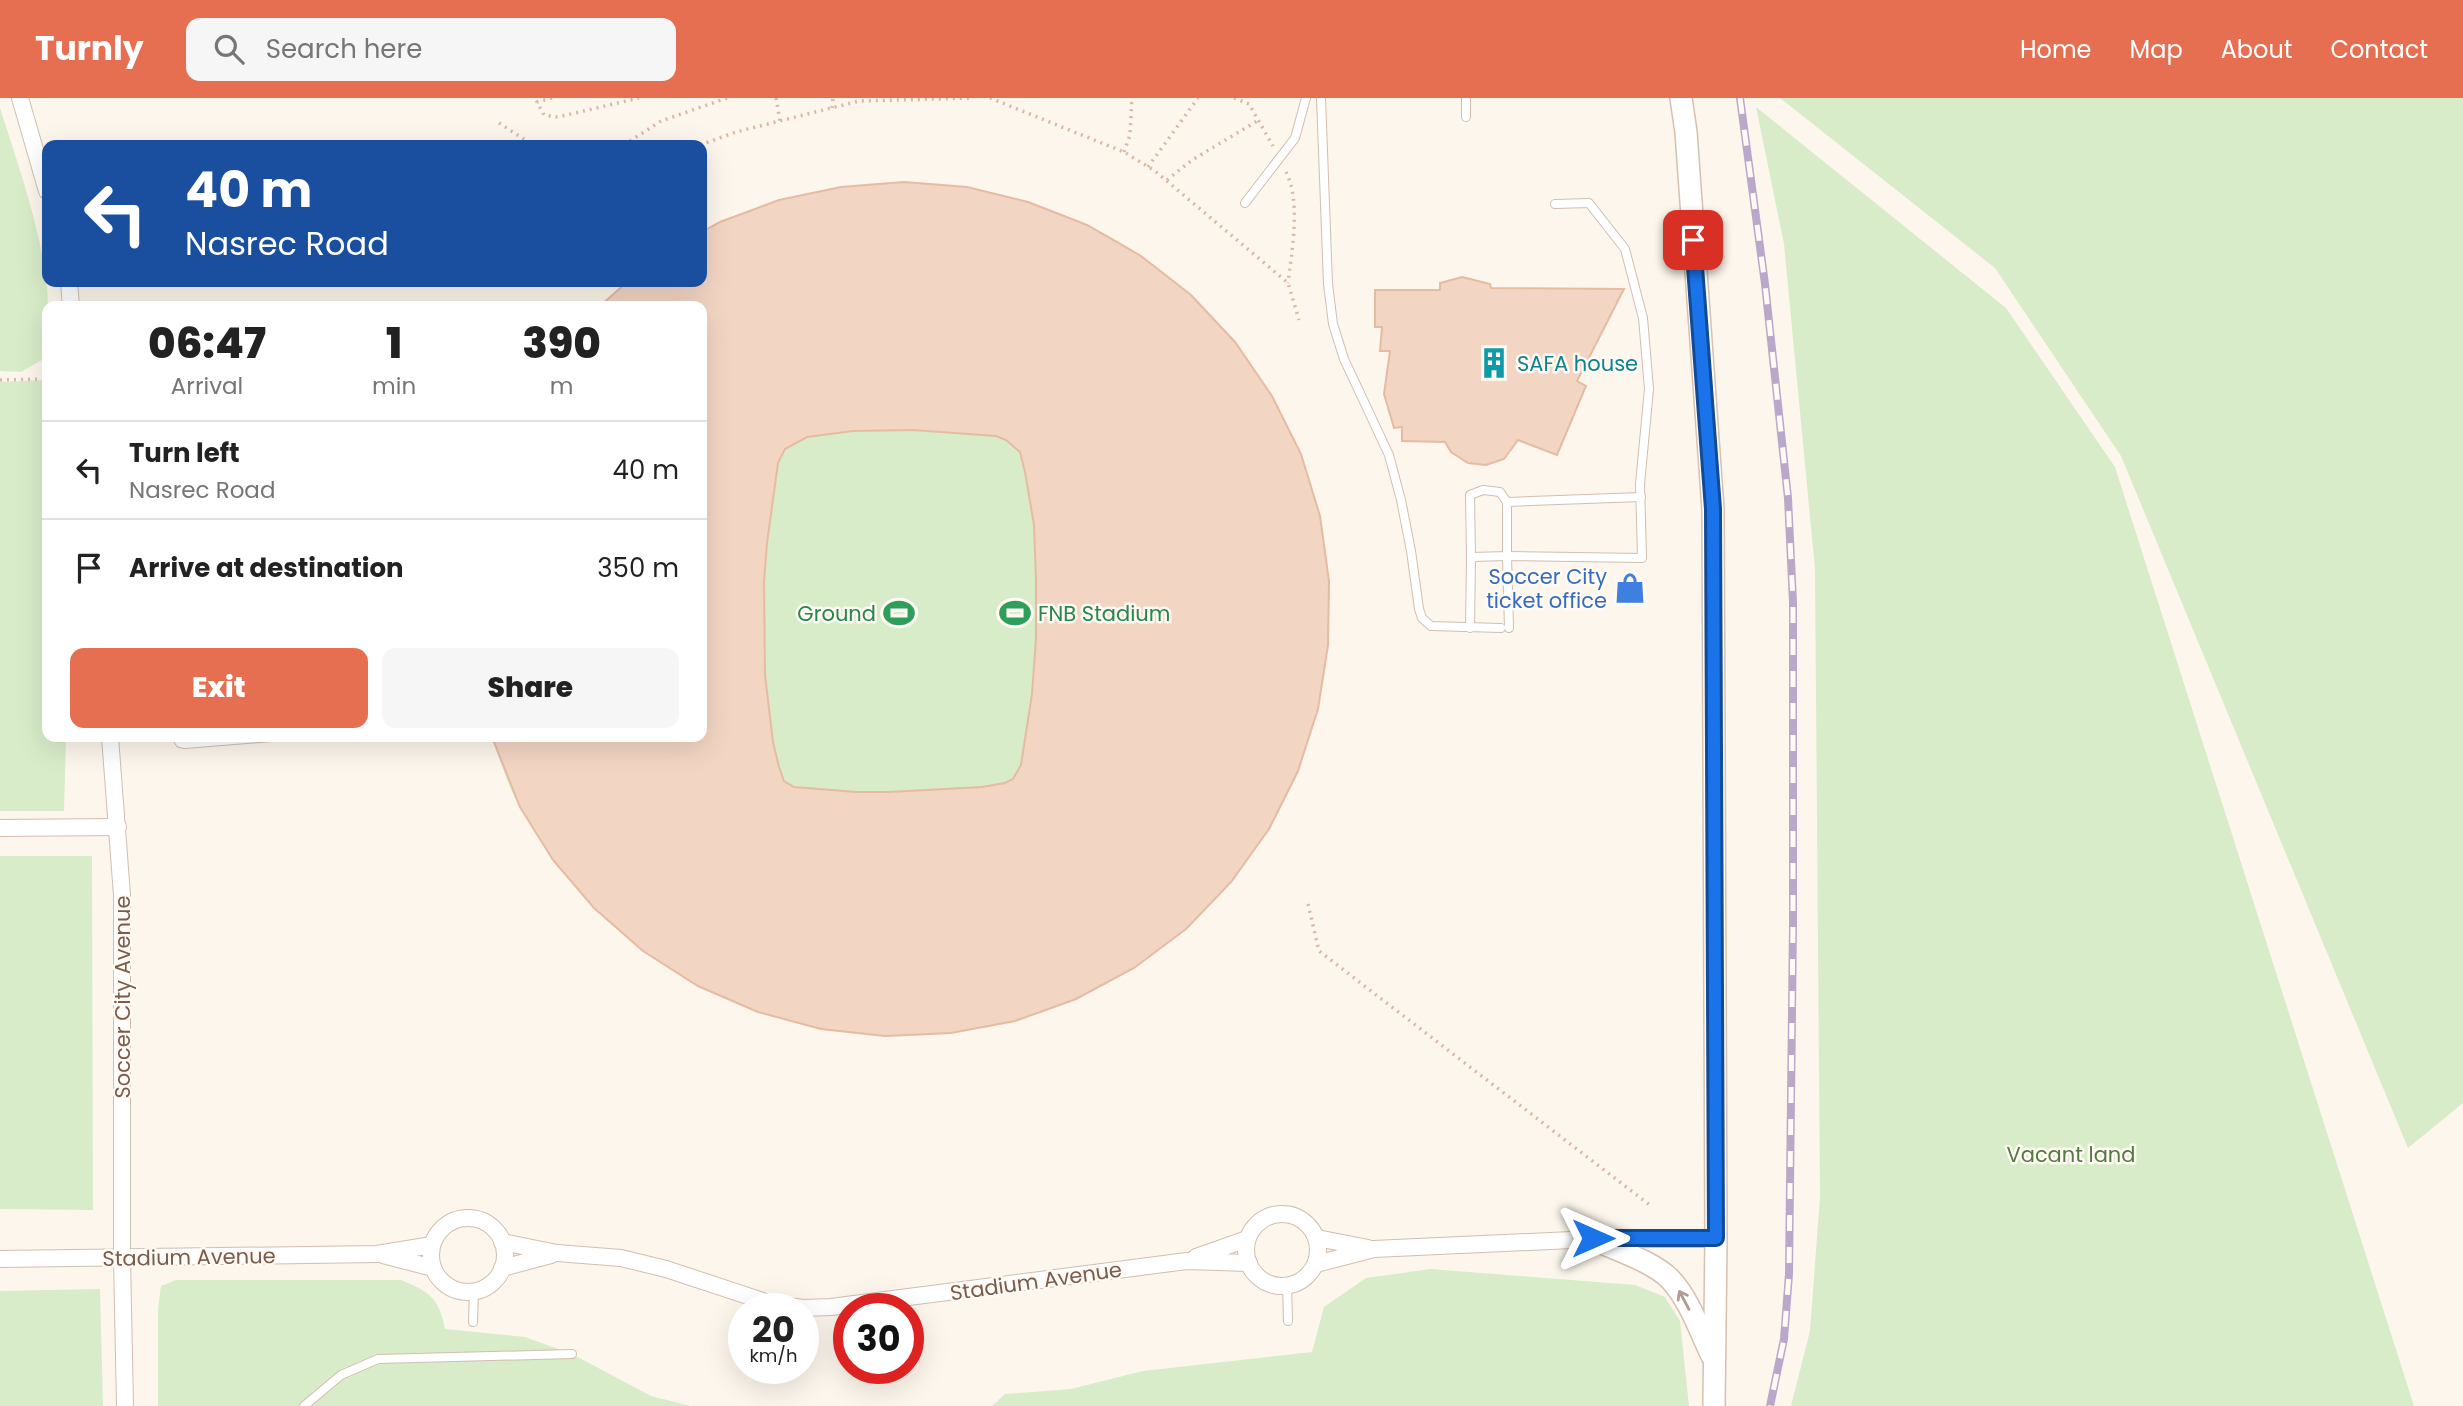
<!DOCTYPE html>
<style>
:root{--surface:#fff;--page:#f6f6f6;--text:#222;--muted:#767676;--line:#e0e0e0;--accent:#e76f51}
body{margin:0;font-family:Poppins,sans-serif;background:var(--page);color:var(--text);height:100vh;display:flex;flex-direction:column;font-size:26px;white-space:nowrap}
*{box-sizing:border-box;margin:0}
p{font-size:23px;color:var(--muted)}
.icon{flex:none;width:38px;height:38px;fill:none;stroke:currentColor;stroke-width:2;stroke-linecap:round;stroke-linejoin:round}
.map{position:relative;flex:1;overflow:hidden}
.panel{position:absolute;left:42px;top:203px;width:665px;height:441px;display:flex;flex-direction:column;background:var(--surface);border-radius:14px;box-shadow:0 7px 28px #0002}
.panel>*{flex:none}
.banner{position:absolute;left:42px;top:42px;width:665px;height:147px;border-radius:14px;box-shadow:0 7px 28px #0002;background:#1a4fa0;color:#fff;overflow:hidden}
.speed{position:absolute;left:728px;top:1195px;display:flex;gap:14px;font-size:35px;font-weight:700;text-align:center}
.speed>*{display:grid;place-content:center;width:91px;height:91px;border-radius:50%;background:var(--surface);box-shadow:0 7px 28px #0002;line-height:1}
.speed small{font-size:18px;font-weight:400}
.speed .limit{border:10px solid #d22;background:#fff;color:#111}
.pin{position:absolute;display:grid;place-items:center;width:60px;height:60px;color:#fff;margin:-30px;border-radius:14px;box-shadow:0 4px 10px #0006}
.me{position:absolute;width:77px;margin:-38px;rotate:90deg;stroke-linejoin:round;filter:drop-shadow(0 0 5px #0008)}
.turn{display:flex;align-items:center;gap:24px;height:147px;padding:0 28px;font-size:32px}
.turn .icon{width:91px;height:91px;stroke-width:2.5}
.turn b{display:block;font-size:49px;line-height:60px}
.eta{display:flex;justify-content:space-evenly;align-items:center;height:119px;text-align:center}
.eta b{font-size:42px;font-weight:800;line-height:49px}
.button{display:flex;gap:14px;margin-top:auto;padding:14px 28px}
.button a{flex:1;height:80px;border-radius:14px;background:var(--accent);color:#fff;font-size:28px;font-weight:800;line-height:80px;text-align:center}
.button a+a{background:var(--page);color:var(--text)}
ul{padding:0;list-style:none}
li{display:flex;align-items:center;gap:21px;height:98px;padding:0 28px;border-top:2px solid var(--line)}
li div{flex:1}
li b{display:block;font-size:26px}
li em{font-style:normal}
header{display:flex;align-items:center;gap:42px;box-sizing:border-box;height:98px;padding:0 35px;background:var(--accent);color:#fff}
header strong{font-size:33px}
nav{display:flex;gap:38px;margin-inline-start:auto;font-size:24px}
.search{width:490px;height:63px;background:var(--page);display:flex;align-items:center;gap:18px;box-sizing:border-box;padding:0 24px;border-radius:14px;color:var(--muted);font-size:26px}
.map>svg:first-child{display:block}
.green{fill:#d8ecc9}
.building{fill:#f3d5c3;stroke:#e6bba3;stroke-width:2;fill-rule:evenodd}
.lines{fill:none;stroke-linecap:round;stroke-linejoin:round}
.service-casing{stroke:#d1beb0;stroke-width:10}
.minor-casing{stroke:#d1beb0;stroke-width:18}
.secondary-casing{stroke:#d6c0b0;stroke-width:24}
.path{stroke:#d9b8a5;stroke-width:3.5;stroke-dasharray:2 5;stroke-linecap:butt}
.service{stroke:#fff;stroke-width:8}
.minor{stroke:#fff;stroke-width:16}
.secondary{stroke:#fff;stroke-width:21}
.rail-casing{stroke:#b9a8c9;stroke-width:8}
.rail{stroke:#fffaf3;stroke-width:5;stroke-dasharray:16;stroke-linecap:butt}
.oneway{stroke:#af9d94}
.route-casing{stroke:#114b97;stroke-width:18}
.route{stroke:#1a73e8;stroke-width:12}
.labels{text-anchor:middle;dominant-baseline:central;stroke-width:5;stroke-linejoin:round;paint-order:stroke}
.culture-label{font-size:21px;fill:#0d838f;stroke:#fffaf3;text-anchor:start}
.shop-label{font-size:21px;fill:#366cbe;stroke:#fffaf3;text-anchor:end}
.leisure-label{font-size:21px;fill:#27864d;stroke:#fffaf3;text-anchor:end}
.street-label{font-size:21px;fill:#7a5c4d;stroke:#fffaf3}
.park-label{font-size:21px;fill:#537a41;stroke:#fffaf3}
</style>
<header>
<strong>Turnly</strong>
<div class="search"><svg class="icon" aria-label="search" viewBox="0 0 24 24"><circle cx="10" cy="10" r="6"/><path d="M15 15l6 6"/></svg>Search here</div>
<nav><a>Home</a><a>Map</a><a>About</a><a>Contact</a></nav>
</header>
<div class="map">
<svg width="2463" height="1308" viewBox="0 0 2463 1308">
<rect width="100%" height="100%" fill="#fdf6ec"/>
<g class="green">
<polygon points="1780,0 2463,0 2463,1005 2408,1050 2121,358 1995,170"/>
<polygon points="1756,9 2006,210 2115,369 2414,1308 1791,1308 1810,1233 1820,1099 1815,471 1784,146"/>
<path d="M0 10C17 63 36 117 45 173 50 201 47 230 47 259L21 274 0 273Z"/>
<path d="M904 84C926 86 948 86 969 90 1030 101 1092 123 1143 159 1358 309 1394 617 1209 807 1150 867 1074 912 991 928 944 937 898 940 851 934 842 933 831 934 823 931 812 928 801 916 792 910 762 887 732 865 701 843 656 809 611 776 565 742 553 733 529 720 520 708 512 699 496 652 492 639H702V208H600L627 184H702V134C766 99 832 89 904 84Z"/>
<polygon points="47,282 47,639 66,639 64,713 0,713 0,284"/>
<polygon points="0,758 92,758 93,1112 0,1111"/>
<polygon points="1431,1171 1635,1187 1665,1199 1680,1223 1689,1308 992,1308 1005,1296 1071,1291 1143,1273 1312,1254 1324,1209 1366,1180"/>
<path d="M176 1182H401C430 1194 439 1200 445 1231L525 1239 572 1256 651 1298 691 1308H158V1211L161 1188Z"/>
<polygon points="100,1191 103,1308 0,1308 0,1193"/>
</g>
<g class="building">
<path d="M904 84 967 89 1028 104 1087 127 1141 158 1191 197 1235 244 1272 298 1301 356 1320 418 1329 483 1328 547 1318 611 1298 673 1269 731 1231 784 1186 831 1134 870 1076 901 1015 923 951 935 885 938 821 931 758 914 698 888 643 853 594 810 553 762 520 709 492 639H702V208H600L627 184H702V134L720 124 779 102 841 89ZM913 332 996 338 1006 342 1020 354 1025 374 1034 427 1036 482V541L1032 596 1021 667 1013 681 1005 685 982 689 889 694H856L794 689 784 683 779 669 773 644 765 577 764 484 767 445 778 365 785 351 807 339 853 333Z"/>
<polygon points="1462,179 1490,186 1491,190 1624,191 1577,283 1586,288 1557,357 1518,342 1504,361 1486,367 1468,365 1451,354 1445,344 1402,343 1402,329 1394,330 1384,296 1390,253 1380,253 1382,229 1375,229 1375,192 1440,192 1440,185"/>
</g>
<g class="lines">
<defs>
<g id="service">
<polyline points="1321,0 1328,186 1333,226 1344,261 1389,357 1401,402 1411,453 1419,511 1422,520 1431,528 1501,530"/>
<polyline points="1466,19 1466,0"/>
<polyline points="1245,105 1295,40 1306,0"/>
<polyline points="1471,459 1470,397 1483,392 1500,394 1507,404"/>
<polyline points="1470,530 1471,459 1507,458 1507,404 1641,399"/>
<polyline points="1509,530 1507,458 1642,460 1640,386 1649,291 1643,220 1625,151 1589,105 1555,106"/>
<polyline points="176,639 180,645 185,646 271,639"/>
<polyline points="1287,1187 1288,1223"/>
<polyline points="473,1224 474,1193"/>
<polyline points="304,1308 341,1277 378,1261 572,1256"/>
</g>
<g id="minor">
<polyline points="20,0 47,93"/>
<polyline points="69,184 71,208"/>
<polyline points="110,639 122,797 122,1160 125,1308"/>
<polyline points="0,730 118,729"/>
<circle cx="1282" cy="1152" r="36"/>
<circle cx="468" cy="1157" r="37"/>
<polyline points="1317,1140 1368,1150"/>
<polyline points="502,1144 557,1155 621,1160 666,1171 772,1206 803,1210 831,1209 1187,1163 1249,1165"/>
<polyline points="383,1157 433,1170"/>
<polyline points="1196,1159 1247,1141"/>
<polyline points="0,1161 377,1156 432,1147"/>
<polyline points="1316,1166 1374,1151 1593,1141 1716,1141"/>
<polyline points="502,1170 551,1157"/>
</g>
<g id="secondary">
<polyline points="1681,0 1686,34 1713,411 1716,1141 1714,1308"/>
<path d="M1593 1141C1616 1152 1652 1163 1670 1181 1689 1201 1700 1233 1712 1258"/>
</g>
</defs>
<use href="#service" class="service-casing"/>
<use href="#minor" class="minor-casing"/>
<use href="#secondary" class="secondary-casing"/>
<g class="path">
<polyline points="552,0 537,4 544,17 558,19 639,0"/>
<polyline points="776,0 780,23"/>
<polyline points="990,0 1124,54 1155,73 1288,185 1299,222"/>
<polyline points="1234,0 1249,6 1273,48"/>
<polyline points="832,10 833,0"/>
<polyline points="499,25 533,47"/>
<polyline points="624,47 661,23 727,0"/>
<polyline points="700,47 736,34 859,3 974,0"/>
<polyline points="1124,54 1130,37 1132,0"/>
<polyline points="1148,69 1198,0"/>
<path d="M1286 74C1301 103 1292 153 1288 185"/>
<polyline points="1167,82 1192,62 1259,22"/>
<polyline points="0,282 47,281"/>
<polyline points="1308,806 1319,853 1651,1108"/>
</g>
<use href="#service" class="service"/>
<use href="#minor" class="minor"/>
<use href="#secondary" class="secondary"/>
<defs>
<polyline id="rail" points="1740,0 1765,186 1788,400 1793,504 1793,826 1789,1176 1784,1241 1770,1308"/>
</defs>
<use href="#rail" class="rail-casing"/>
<use href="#rail" class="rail"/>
</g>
<defs><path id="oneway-shaft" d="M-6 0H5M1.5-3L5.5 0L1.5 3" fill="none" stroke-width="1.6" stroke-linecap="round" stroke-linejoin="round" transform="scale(1.75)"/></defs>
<use class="oneway" href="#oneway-shaft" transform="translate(1684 1202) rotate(-118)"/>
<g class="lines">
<defs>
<polyline id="route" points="1593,1140 1716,1140 1713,411 1693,142"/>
</defs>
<use href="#route" class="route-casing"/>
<use href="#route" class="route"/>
</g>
<defs>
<symbol id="building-bare" viewBox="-9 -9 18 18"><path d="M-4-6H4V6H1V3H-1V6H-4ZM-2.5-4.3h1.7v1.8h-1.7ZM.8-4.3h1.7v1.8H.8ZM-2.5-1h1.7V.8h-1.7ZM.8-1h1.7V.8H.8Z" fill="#0f9aa8" stroke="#fffaf3" stroke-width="2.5" paint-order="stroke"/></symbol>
<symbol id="shop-bare" viewBox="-9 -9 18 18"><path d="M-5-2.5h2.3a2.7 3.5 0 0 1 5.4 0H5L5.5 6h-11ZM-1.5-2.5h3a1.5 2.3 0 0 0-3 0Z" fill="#3f7fe0" stroke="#fffaf3" stroke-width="2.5" paint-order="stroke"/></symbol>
<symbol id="stadium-bare" viewBox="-9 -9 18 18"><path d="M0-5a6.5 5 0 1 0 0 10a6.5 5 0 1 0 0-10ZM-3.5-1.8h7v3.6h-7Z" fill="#2e9e5b" stroke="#fffaf3" stroke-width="2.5" paint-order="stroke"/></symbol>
</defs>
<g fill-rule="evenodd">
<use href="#building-bare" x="1472" y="243" width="44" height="44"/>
<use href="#shop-bare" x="1608" y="468" width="44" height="44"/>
<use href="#stadium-bare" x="877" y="493" width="44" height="44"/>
<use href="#stadium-bare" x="993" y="493" width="44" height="44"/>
</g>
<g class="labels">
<g class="culture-label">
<text x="1517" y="265">SAFA house</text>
</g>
<g class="shop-label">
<text x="1607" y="478">Soccer City<tspan x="1607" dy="24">ticket office</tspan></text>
</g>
<g class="leisure-label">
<text x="876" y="515">Ground</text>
<text x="1038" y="515" text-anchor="start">FNB Stadium</text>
</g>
<g class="street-label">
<text transform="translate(122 899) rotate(-90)">Soccer City Avenue</text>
<text transform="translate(189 1159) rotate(-1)">Stadium Avenue</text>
<text transform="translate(1036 1183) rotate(-8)">Stadium Avenue</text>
</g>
<g class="park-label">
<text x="2071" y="1056">Vacant land</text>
</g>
</g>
</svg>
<div class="speed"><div>20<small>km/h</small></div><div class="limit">30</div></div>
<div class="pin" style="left:1693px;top:142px;background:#d93025"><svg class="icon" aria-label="arrive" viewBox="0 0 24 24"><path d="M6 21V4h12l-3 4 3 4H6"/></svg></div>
<svg class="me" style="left:1593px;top:1140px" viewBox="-20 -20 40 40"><path d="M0-17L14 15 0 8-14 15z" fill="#1a73e8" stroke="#fff" stroke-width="4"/></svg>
<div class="banner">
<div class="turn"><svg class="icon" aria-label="left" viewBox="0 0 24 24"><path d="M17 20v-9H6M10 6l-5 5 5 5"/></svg><div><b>40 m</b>Nasrec Road</div></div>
</div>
<section class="panel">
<div class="eta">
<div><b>06:47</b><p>Arrival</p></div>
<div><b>1</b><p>min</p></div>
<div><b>390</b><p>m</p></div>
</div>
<ul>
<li><svg class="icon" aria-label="left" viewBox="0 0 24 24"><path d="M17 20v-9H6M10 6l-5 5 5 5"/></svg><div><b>Turn left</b><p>Nasrec Road</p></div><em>40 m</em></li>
<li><svg class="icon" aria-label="arrive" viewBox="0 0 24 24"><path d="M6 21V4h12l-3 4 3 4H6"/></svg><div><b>Arrive at destination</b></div><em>350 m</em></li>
</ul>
<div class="button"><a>Exit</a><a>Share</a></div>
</section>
</div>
